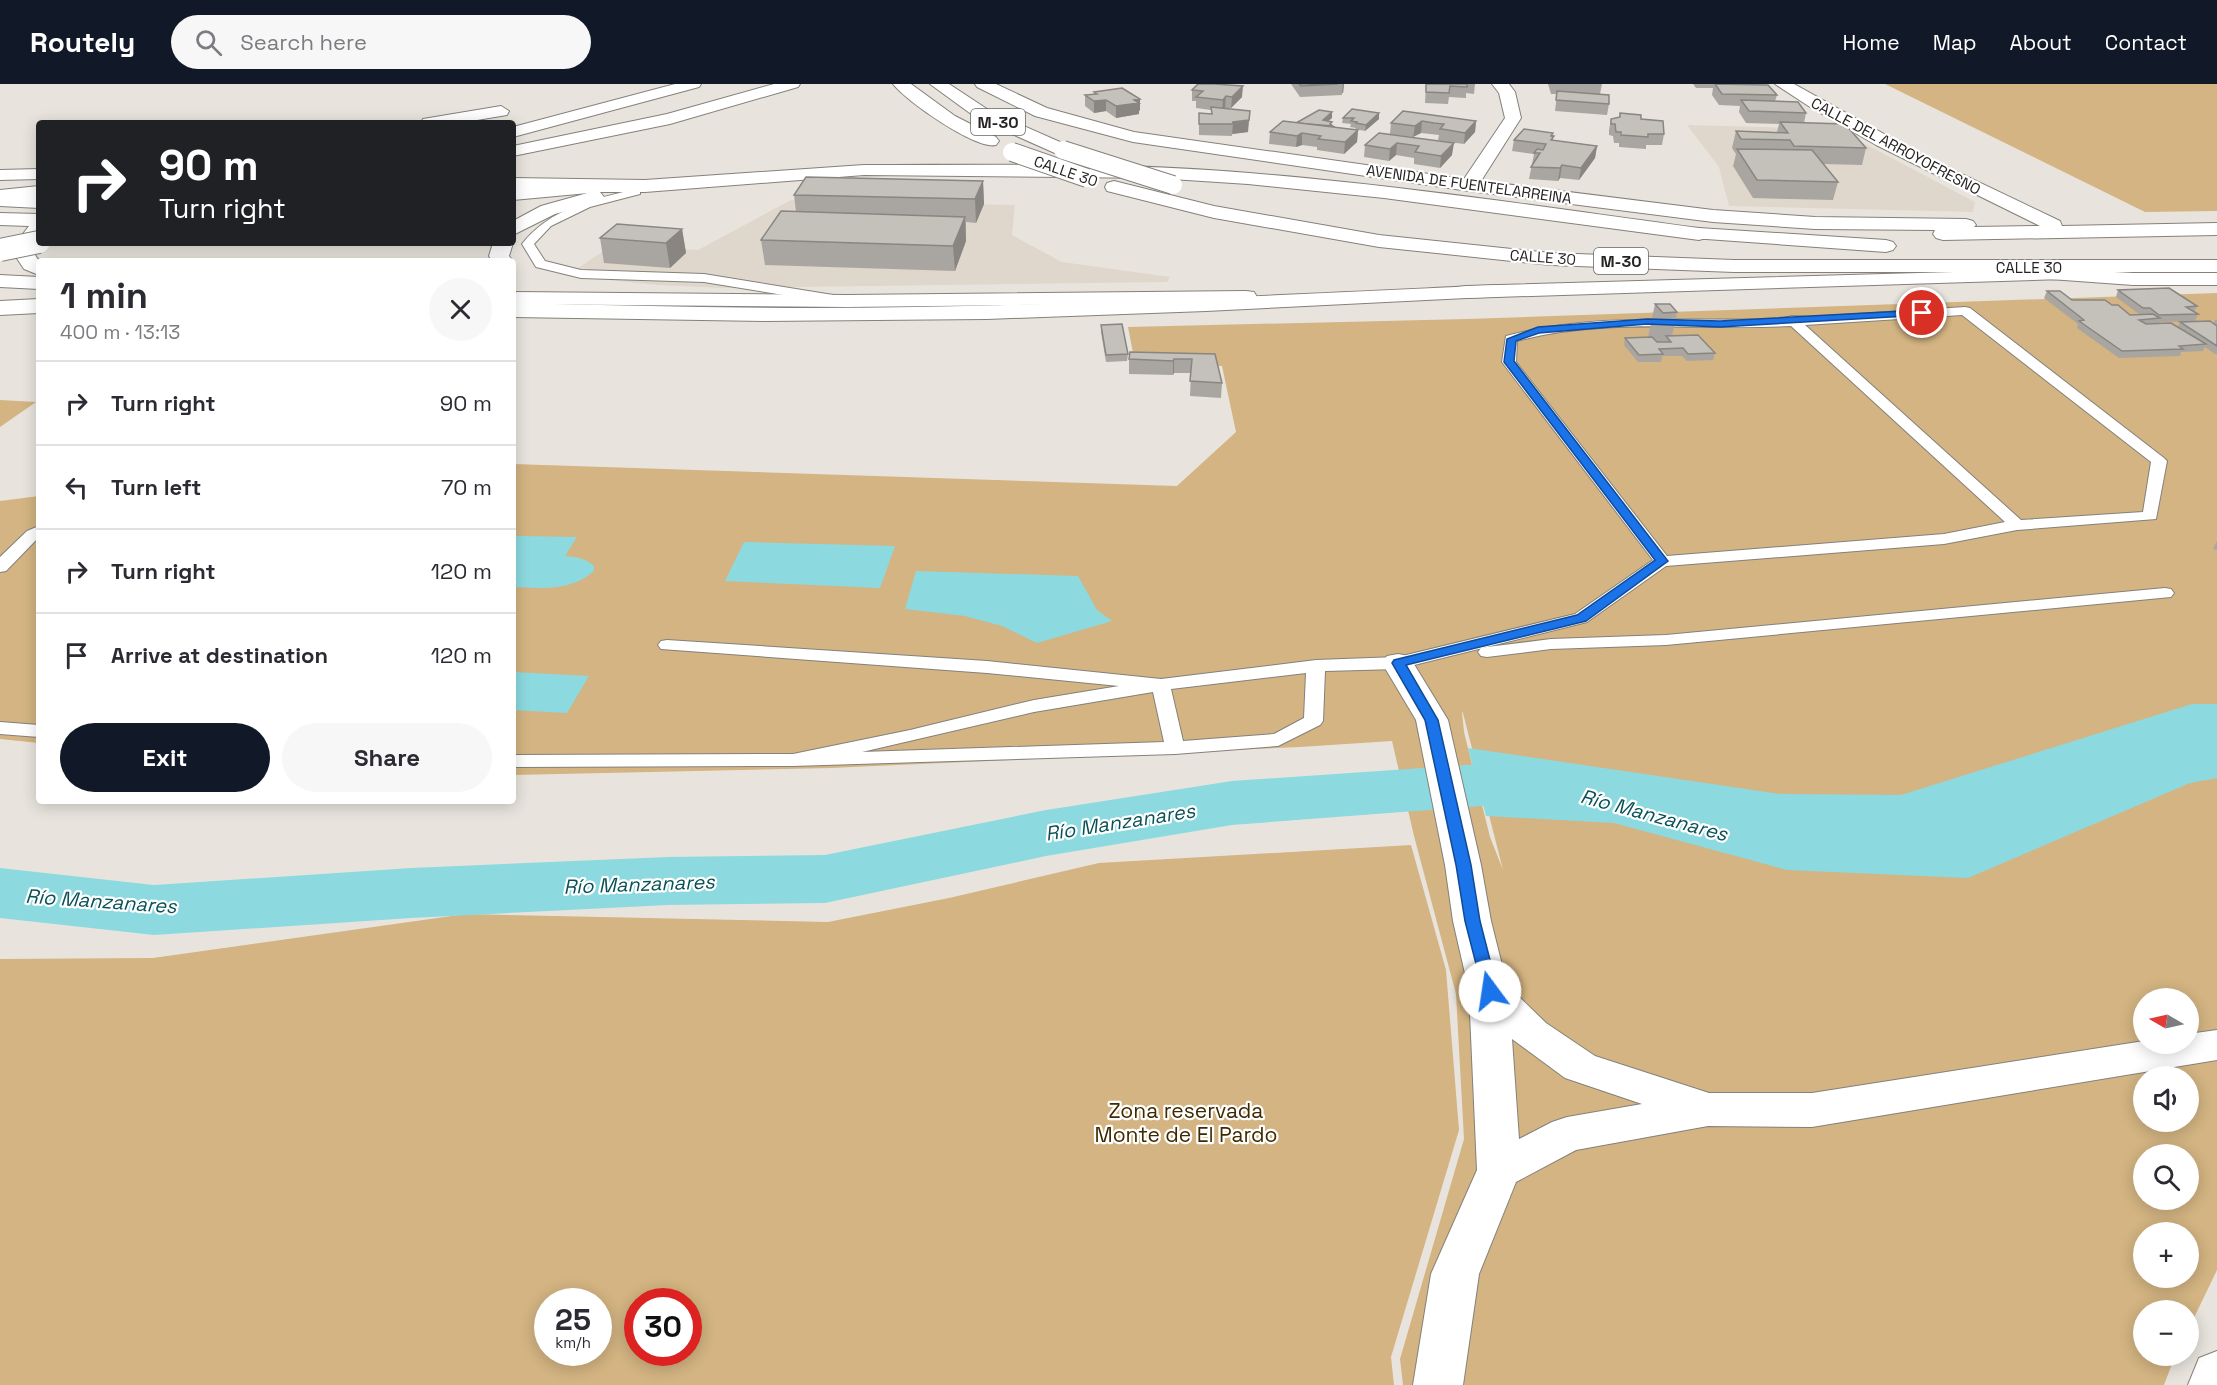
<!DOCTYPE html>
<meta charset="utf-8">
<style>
:root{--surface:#fff;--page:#f7f7f7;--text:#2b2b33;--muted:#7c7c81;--line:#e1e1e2;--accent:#111827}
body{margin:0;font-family:"Space Grotesk",sans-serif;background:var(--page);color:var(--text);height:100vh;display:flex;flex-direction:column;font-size:22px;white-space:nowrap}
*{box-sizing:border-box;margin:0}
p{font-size:20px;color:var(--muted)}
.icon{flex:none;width:33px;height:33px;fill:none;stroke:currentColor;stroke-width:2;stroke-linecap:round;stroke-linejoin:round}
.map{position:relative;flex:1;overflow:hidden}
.sheet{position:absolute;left:36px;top:174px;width:480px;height:546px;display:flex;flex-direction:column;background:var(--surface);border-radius:6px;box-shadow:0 3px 15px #0003}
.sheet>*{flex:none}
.top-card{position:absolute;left:36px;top:36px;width:480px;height:126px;border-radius:6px;box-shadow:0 3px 15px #0003;background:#202124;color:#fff;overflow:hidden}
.needle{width:39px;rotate:279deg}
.fabs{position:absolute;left:2133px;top:904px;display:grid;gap:12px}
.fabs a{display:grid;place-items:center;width:66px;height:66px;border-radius:50%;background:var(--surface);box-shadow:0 3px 15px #0003;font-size:30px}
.speed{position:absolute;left:534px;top:1204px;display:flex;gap:12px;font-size:30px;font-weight:700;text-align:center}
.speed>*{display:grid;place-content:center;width:78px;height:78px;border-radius:50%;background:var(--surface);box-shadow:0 3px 15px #0003;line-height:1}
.speed small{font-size:15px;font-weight:400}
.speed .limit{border:9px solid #d22;background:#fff;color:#111}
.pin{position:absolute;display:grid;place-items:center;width:51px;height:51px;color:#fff;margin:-26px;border:3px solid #fff;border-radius:50%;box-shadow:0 2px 6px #0007}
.me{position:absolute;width:66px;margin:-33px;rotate:346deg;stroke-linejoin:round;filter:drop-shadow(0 0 4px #0008)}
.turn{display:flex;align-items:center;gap:21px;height:126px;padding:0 24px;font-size:27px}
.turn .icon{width:78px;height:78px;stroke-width:2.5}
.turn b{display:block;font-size:42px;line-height:51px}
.round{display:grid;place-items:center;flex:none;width:63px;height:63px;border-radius:32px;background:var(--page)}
.headline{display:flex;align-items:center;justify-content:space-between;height:102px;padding:0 24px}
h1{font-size:36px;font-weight:600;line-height:45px}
.primary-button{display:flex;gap:12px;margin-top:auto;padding:12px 24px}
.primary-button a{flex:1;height:69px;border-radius:36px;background:var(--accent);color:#fff;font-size:24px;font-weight:600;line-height:69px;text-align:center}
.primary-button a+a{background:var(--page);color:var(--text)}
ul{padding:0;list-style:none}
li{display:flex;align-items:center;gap:18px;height:84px;padding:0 24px;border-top:2px solid var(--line)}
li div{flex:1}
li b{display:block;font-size:22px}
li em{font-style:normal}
header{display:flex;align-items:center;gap:36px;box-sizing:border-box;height:84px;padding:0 30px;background:var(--accent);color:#fff}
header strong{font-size:28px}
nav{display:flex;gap:33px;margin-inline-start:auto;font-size:21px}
.search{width:420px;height:54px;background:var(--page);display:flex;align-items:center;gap:15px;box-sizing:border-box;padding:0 21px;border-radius:33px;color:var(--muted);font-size:22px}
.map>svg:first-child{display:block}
.built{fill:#dfd7cb}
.green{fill:#d3b482;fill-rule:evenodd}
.water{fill:#8cdae0}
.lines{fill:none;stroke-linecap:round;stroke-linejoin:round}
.river{fill:#8cdae0;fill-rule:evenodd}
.lane-casing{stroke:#84817b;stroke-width:2}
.street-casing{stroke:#84817b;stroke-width:2}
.secondary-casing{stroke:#84817b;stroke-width:2}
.highway-casing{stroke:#84817b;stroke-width:2}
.lane{fill:#fff;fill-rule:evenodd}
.street{fill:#fff;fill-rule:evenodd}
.secondary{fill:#fff;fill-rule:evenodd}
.highway{fill:#fff;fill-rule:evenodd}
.highway-bridge-far1-casing{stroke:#84817b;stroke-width:20;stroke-linecap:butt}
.highway-bridge-casing{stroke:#84817b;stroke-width:24;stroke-linecap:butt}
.highway-bridge-far1{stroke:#fff;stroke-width:18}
.highway-bridge{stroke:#fff;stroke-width:22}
.wall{fill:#a9a5a0}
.shaded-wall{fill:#898682}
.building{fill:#c4c0ba;stroke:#898682;stroke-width:1.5}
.route{fill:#1a73e8;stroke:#114b97;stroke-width:1.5}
.labels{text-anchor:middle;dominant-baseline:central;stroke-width:4.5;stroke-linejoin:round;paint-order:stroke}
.far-street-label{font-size:15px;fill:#252321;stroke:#fff}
.shield{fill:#fff;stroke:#666564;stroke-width:1.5}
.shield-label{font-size:16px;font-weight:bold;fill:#252321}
.water-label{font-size:20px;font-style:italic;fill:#095156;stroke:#fff}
.near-park-label{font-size:21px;fill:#3f2900;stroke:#fff}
</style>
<header>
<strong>Routely</strong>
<div class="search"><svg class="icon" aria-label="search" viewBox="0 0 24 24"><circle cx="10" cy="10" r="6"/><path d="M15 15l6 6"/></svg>Search here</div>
<nav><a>Home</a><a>Map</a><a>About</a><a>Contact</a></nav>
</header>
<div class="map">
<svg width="2217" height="1301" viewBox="0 0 2217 1301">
<rect width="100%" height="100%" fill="#e8e4dd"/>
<g class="built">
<polygon points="1687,41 1837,45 1975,118 1973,128 1729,122 1719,83"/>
<polygon points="791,116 1015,121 1012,151 1062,178 1170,193 1167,198 722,204 658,201 567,192 612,161 698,166"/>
</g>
<g class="green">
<polygon points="1885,0 2217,0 2217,127 2145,128"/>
<path d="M2217 209V1186L2189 1244 2188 1227H2144V1272H2175L2164 1301H1403L1400 1275 1464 1055 1456 910 1414 752 1392 657 1300 663 831 684 513 691V380L1177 402 1236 348 1222 282 1135 279 1128 243 1467 235ZM1462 628 1463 629 1503 786 1490 753 1464 648ZM2144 915H2188V960H2144ZM2144 993H2188V1038H2144ZM2144 1071H2188V1116H2144ZM2144 1149H2188V1194H2144Z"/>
<polygon points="0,316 36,318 0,343"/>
<polygon points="39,412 39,659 0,655 0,417"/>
<path d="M1411 761 1446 886 1459 1046 1391 1273 1394 1301H0V875L153 874 466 830 828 838 949 814 1099 779ZM548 1218H598V1269H548ZM638 1218H688V1269H638Z"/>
</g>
<g class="water">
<path d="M516 452 577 453 565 472C577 473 585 474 594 482V487C570 508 542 504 513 503V457Z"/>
<polygon points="744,458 895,462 880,504 725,497"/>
<polygon points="916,487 1078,492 1097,526 1112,537 1037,559 1002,542 965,532 905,525"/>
<polygon points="513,588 589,592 567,629 513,626"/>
<polygon points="2192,620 2217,620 2217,694 2190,699 1968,794 1787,786 1614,739 1486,732 1468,664 1780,710 1901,711"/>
</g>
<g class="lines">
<polygon class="river" points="1495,679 1565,687 1589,693 1599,708 1589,723 1565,729 1495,721 1232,741 1046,772 825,819 668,821 411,834 154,851 0,834 0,784 154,801 411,784 668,773 825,771 1046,726 1232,697"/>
<defs>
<g id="lane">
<path d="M636 105 640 106V110L590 123 551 142 534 160 545 177 581 186 704 190 833 211 839 215 833 219 704 198 581 194 536 183 522 160C550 124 594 115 636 105Z"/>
<path d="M1965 223 1970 224 2164 374 2167 377 2156 435 2017 446 1944 460 1666 482 1587 538 1398 585 1325 587 1323 637 1320 641 1278 662 1175 670 793 682 513 683V671L793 670 910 646 1034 616 1119 602 987 589 661 565 658 561 661 557 667 556 987 577 1161 595 1316 576 1398 573 1575 530 1653 476 1502 278 1506 252C1596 228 1688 238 1780 235L1792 232 1811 233ZM1962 231 2151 378 2143 428 2021 436 1805 241ZM1791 242 2005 438 1944 450 1667 472 1516 278 1517 257C1606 233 1700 247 1791 242ZM1306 589 1304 634 1274 650 1183 657 1171 605ZM1153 608 1164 658 862 668 1034 628Z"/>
<polygon points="39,442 39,453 6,487 0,488 0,473 27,447"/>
<polygon points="2165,504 2171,505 2174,509 2171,513 1666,561 1551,565 1487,573 1481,572 1478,568 1481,564 1487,563 1551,555 1666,551"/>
<polygon points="0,638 39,641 39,653 0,650"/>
</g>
<g id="street">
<polygon points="975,0 996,0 1047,24 1134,48 1464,95 1505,34 1499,9 1492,0 1509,0 1515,8 1521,34 1481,97 1713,126 1815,133 1966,135 1973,137 1976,141 1974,143 2040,142 1876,61 1810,23 1775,0 1794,0 1922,71 2060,137 2062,142 2217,139 2217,151 1943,156 1936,154 1933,150 1935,146 1815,145 1713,138 1469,107 1133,58 1035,32 977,3"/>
<polygon points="501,22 509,27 507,31 459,39 421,39 423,35"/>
<polygon points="39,85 39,95 0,96 0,86"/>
<polygon points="2057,185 2133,189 2217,189 2217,201 2133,201 2050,195 2047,191 2050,187"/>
<path d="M1398 570 1409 572 1448 636 1481 781 1491 837 1507 901 1546 939 1595 972 1709 1009H1812L2144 957V960H2188V950L2217 946V976L1812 1043 1708 1042 1576 1066 1516 1098 1479 1190 1463 1301H1413L1431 1190 1477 1086 1469 907 1453 837 1445 781 1416 636 1382 579 1387 572ZM1512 955 1565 994 1642 1020 1567 1033 1552 1038 1519 1055Z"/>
<polygon points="2217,1267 2217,1301 2188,1301 2199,1274"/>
</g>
<g id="secondary">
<polygon points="675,0 701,0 699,3 513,53 513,43"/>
<path d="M864 81C992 81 1121 78 1249 89 1400 101 1549 124 1699 144L1706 146 1709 150 1706 154 1699 156 1384 114 1248 100 1156 94 864 91 645 108H600L604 113 602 117 555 130 513 151V137L541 122 591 108 513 106V94L645 96Z"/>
<polygon points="39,102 39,114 0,118 0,106"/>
<path d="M0 129 39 130C39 137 40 144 39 150 38 161 29 168 40 177L39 191 24 185 14 170 16 159 29 142 0 141Z"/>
<polygon points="493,159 513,159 509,172 513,177 492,177 489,172"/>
<polygon points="2057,185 2064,187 2067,191 2064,195 1466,214 1458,213 1455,208 1458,203 1466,202"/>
<polygon points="0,191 39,193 39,205 0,203"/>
<polygon points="1246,207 1254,208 1257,213 1254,218 847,223 513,220 513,208 847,211"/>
</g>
<g id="highway">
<polygon points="774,0 800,0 798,3 670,40 513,72 513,62 667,30"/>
<path d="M893 0H911L955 32 996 53 999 57 996 61C976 66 906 17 893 0Z"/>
<polygon points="930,0 949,0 990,27 1069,62 1072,66 1069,70 1057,70 978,35"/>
<polygon points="603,97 610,99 612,103 610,107 513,116 513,104"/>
<polygon points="1114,97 1214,122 1379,151 1551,169 1734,176 2217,176 2217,188 1734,188 1551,181 1379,163 1214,134 1107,107 1105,103 1107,99"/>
<polygon points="0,110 39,112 39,124 0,122"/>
<polygon points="1699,144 1886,156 1893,158 1896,162 1893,166 1886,168 1692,154 1689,150 1692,146"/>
<path d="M1499 201 1507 202 1510 207 1507 212 1206 227 987 235 764 237 513 233V219C647 222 781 226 915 223 1109 220 1304 210 1499 201Z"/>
<polygon points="39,215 39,229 0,231 0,217"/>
</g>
</defs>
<use href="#lane" class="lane-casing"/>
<use href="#street" class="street-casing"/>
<use href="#secondary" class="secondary-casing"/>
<use href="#highway" class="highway-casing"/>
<use href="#lane" class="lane"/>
<use href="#street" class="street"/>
<use href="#secondary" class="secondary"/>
<use href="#highway" class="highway"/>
<defs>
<g id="highway-bridge-far1">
<polyline points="1063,66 1173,101"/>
<polyline points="1012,68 1087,94"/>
</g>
<polyline id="highway-bridge" points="0,166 39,158"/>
</defs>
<use href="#highway-bridge-far1" class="highway-bridge-far1-casing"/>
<use href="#highway-bridge" class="highway-bridge-casing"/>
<use href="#highway-bridge-far1" class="highway-bridge-far1"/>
<use href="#highway-bridge" class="highway-bridge"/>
</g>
<g class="wall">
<polygon points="1198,0 1242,13 1231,24 1225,24 1225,25 1248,48 1232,50 1232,52 1199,51 1199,29 1211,30 1211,26 1196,24 1196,17 1192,17 1192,6"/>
<polygon points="1284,0 1344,0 1343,9 1342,9 1342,11 1300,13 1291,0"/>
<polygon points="1426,0 1475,0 1474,10 1466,9 1466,14 1449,13 1448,20 1425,19"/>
<polygon points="1548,0 1602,0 1600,10 1609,20 1607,31 1555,27 1557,10 1551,10"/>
<polygon points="1693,0 1751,0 1777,11 1775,17 1806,29 1804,39 1866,64 1862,81 1823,80 1838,98 1833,116 1753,114 1733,82 1736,70 1732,64 1736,47 1777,48 1779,40 1746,39 1739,28 1740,22 1719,21 1712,11 1713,4 1696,4"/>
<polygon points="1094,8 1140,26 1139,27 1139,30 1116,34 1106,27 1094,29 1085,22 1085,11 1094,10"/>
<polygon points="1403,27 1476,37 1475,48 1464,60 1441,57 1438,56 1439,51 1421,49 1413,53 1390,50 1391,39"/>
<polygon points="1379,29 1379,35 1365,47 1355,45 1356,44 1350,43 1351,40 1342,39 1343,34"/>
<polygon points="1620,29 1641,35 1664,50 1662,61 1646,61 1646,65 1619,63 1619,59 1614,59 1613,52 1609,51 1609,46 1611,35 1619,33"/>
<polygon points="1332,34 1328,37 1333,42 1333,43 1358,46 1357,58 1344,70 1317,66 1317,63 1302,61 1296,63 1269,60 1270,48"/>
<polygon points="1379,49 1452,71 1440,84 1414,80 1414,74 1396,71 1389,77 1364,73 1365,61"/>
<polygon points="1552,52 1553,56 1597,62 1595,74 1579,96 1560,94 1558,97 1529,95 1534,70 1512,67 1514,56"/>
<polygon points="983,97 984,120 976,139 966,138 966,157 955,187 765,181 761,156 796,128 794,111"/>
<polygon points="682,145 686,169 670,184 604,179 600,154"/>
<polygon points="2118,206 2197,222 2194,228 2198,230 2195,237 2159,238 2158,239 2178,243 2180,238 2214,239 2215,236 2217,236 2217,270 2215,270 2205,263 2203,267 2181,268 2180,272 2119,274 2077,244 2078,240 2044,214 2047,207 2072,216 2112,221 2130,231 2139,230 2116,213"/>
<polygon points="1655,220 1677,228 1672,252 1715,269 1713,276 1687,277 1682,272 1662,272 1661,278 1638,278 1624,261 1625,254 1648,253"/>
<polygon points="1101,241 1128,270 1127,277 1106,278 1101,248"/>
<polygon points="1215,270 1222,299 1221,314 1190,312 1191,289 1174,289 1173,291 1129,290 1129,275"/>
<polygon points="2217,457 2217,466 2213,465"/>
</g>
<g class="shaded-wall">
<polygon points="1343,0 1344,0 1343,9 1342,9"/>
<polygon points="1243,2 1242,13 1231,24 1232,13"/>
<polygon points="1226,12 1225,24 1222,27 1223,16"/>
<polygon points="1140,15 1140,26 1139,27 1139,30 1116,34 1116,22 1134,16"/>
<polygon points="1106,16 1106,27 1094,29 1094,17"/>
<polygon points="1250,27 1248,48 1232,50 1232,52 1233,38"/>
<polygon points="1332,28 1332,34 1322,42 1323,36"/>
<polygon points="1379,29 1379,35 1365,47 1366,41"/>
<polygon points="1422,37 1421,49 1413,53 1415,42"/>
<polygon points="1476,37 1475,48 1464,60 1465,49"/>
<polygon points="1358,46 1357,58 1344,70 1345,58"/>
<polygon points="1302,49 1302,61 1296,63 1297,52"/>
<polygon points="1397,59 1396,71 1389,77 1390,65"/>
<polygon points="1454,59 1452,71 1440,84 1441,72"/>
<polygon points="1597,62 1595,74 1579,96 1581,84"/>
<polygon points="1562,81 1560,94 1558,97 1560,84"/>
<polygon points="983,97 984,120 976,139 975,115"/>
<polygon points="965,133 966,157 955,187 953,162"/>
<polygon points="682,145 686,169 670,184 666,159"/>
<polygon points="1174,275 1174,289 1173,291 1173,277"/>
</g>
<g class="building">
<polygon points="1198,0 1214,0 1243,2 1232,13 1226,12 1223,16 1196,13 1203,7 1192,6"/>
<polygon points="1299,0 1338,0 1301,2"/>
<polygon points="1426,0 1467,0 1467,3 1450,2 1449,9 1426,8"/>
<polygon points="1715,0 1768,1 1777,11 1722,10"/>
<polygon points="1122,4 1140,15 1134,16 1139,19 1116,22 1106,16 1094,17 1085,11 1097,10 1094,8"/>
<polygon points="1557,7 1609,11 1609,20 1556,16"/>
<polygon points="1741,16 1798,18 1806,29 1749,27"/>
<polygon points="1211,23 1250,27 1249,36 1233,38 1232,40 1199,40 1199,29 1212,30"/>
<polygon points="1352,25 1379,29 1366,41 1356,39 1357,38 1351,37 1354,34 1343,34"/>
<polygon points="1319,26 1332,28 1323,36 1332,38 1330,40 1333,42 1296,39"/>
<polygon points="1403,27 1476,37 1465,49 1442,45 1440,45 1444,40 1434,39 1422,37 1415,42 1391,39"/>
<polygon points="1620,29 1641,31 1641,35 1663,37 1664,50 1648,50 1648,53 1621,51 1621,48 1616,48 1615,40 1611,40 1611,35 1620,33"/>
<polygon points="1283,37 1358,46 1345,58 1318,55 1321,52 1302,49 1297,52 1270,48"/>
<polygon points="1780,38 1845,40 1866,64 1794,62 1790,56 1741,55 1736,47 1788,49"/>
<polygon points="1524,45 1553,49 1551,52 1554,52 1551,56 1597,62 1581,84 1562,81 1560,84 1531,83 1540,69 1534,69 1537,65 1543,66 1546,60 1514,56"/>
<polygon points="1379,49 1454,59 1441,72 1415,68 1419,62 1397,59 1390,65 1365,61"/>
<polygon points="1737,65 1812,66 1838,98 1757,96"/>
<polygon points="806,93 983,97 975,115 794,111"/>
<polygon points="781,127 965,133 953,162 761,156"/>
<polygon points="617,140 682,145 666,159 600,154"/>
<polygon points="2169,204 2197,222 2186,223 2198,230 2159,231 2150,224 2143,224 2118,206"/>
<polygon points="2047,207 2060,207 2072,216 2105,216 2112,221 2118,221 2130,231 2153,230 2160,234 2139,236 2146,240 2171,239 2206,260 2179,262 2183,265 2122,267 2079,237 2084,236"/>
<polygon points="1655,220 1670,220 1677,228 1663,229"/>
<polygon points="2210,237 2217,242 2217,262 2180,238"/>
<polygon points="1122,240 1128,270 1106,271 1101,241"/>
<polygon points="1698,251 1715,269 1688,270 1683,264 1659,265 1663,270 1639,271 1625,254 1652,253 1657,258 1671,258 1666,252"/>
<polygon points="1130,268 1215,270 1222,299 1190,297 1192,275 1174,275 1173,277 1129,275"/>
</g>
<polygon class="route" points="1922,226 1926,229 1925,231 1720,243 1647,240 1539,249 1516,257 1514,277 1668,477 1586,537 1406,581 1438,636 1471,781 1480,837 1498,907 1495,911 1484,911 1465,837 1456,781 1425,636 1392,579 1394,576 1577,531 1655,476 1504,278 1507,255 1538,243 1647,235 1720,237"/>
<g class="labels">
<g class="far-street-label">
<text transform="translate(1896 62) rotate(28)">CALLE DEL ARROYOFRESNO</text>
<text transform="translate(1066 87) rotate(19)">CALLE 30</text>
<text transform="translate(1469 100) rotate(8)">AVENIDA DE FUENTELARREINA</text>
<text transform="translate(1543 173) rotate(4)">CALLE 30</text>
<text x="2029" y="183">CALLE 30</text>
</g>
<g class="shield">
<rect x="971" y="25" width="54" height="26" rx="4.5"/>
<rect x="1594" y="164" width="54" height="26" rx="4.5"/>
</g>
<g class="shield-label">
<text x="998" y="38">M-30</text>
<text x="1621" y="177">M-30</text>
</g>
<g class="water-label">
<text transform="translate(1654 731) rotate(15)">Río Manzanares</text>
<text transform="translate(1120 738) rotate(-9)">Río Manzanares</text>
<text transform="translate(639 800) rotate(-2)">Río Manzanares</text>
<text transform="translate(101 817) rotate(4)">Río Manzanares</text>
</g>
<g class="near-park-label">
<text x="1186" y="1026">Zona reservada<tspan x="1186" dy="24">Monte de El Pardo</tspan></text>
</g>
</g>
</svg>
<div class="fabs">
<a><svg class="needle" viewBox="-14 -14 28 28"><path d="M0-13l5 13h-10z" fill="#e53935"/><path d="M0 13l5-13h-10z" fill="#7c7c81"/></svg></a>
<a><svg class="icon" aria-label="sound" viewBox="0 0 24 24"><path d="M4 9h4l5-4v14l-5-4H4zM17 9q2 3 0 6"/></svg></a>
<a><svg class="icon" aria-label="search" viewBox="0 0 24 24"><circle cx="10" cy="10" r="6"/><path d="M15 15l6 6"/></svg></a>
<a>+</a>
<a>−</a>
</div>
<div class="speed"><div>25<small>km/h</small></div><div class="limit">30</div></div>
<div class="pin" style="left:1922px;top:229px;background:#d93025"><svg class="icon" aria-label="arrive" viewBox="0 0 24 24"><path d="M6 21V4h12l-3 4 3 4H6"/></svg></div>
<svg class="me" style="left:1490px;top:907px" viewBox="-20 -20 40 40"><circle r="19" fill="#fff"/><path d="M0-13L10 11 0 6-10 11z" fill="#1a73e8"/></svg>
<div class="top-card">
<div class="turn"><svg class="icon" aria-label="right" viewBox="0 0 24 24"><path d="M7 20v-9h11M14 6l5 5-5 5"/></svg><div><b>90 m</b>Turn right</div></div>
</div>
<section class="sheet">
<div class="headline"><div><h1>1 min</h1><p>400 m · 13:13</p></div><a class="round"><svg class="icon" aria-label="close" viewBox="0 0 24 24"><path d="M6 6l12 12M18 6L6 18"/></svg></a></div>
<ul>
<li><svg class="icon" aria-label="right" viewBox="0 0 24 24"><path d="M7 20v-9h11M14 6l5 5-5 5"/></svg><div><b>Turn right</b></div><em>90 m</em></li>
<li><svg class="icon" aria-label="left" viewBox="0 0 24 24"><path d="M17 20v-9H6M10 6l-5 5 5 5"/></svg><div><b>Turn left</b></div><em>70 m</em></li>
<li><svg class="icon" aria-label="right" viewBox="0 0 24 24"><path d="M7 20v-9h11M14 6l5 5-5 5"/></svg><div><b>Turn right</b></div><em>120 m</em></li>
<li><svg class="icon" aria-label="arrive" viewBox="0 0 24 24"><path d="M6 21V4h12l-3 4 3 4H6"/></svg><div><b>Arrive at destination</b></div><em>120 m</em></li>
</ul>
<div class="primary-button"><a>Exit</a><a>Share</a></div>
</section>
</div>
